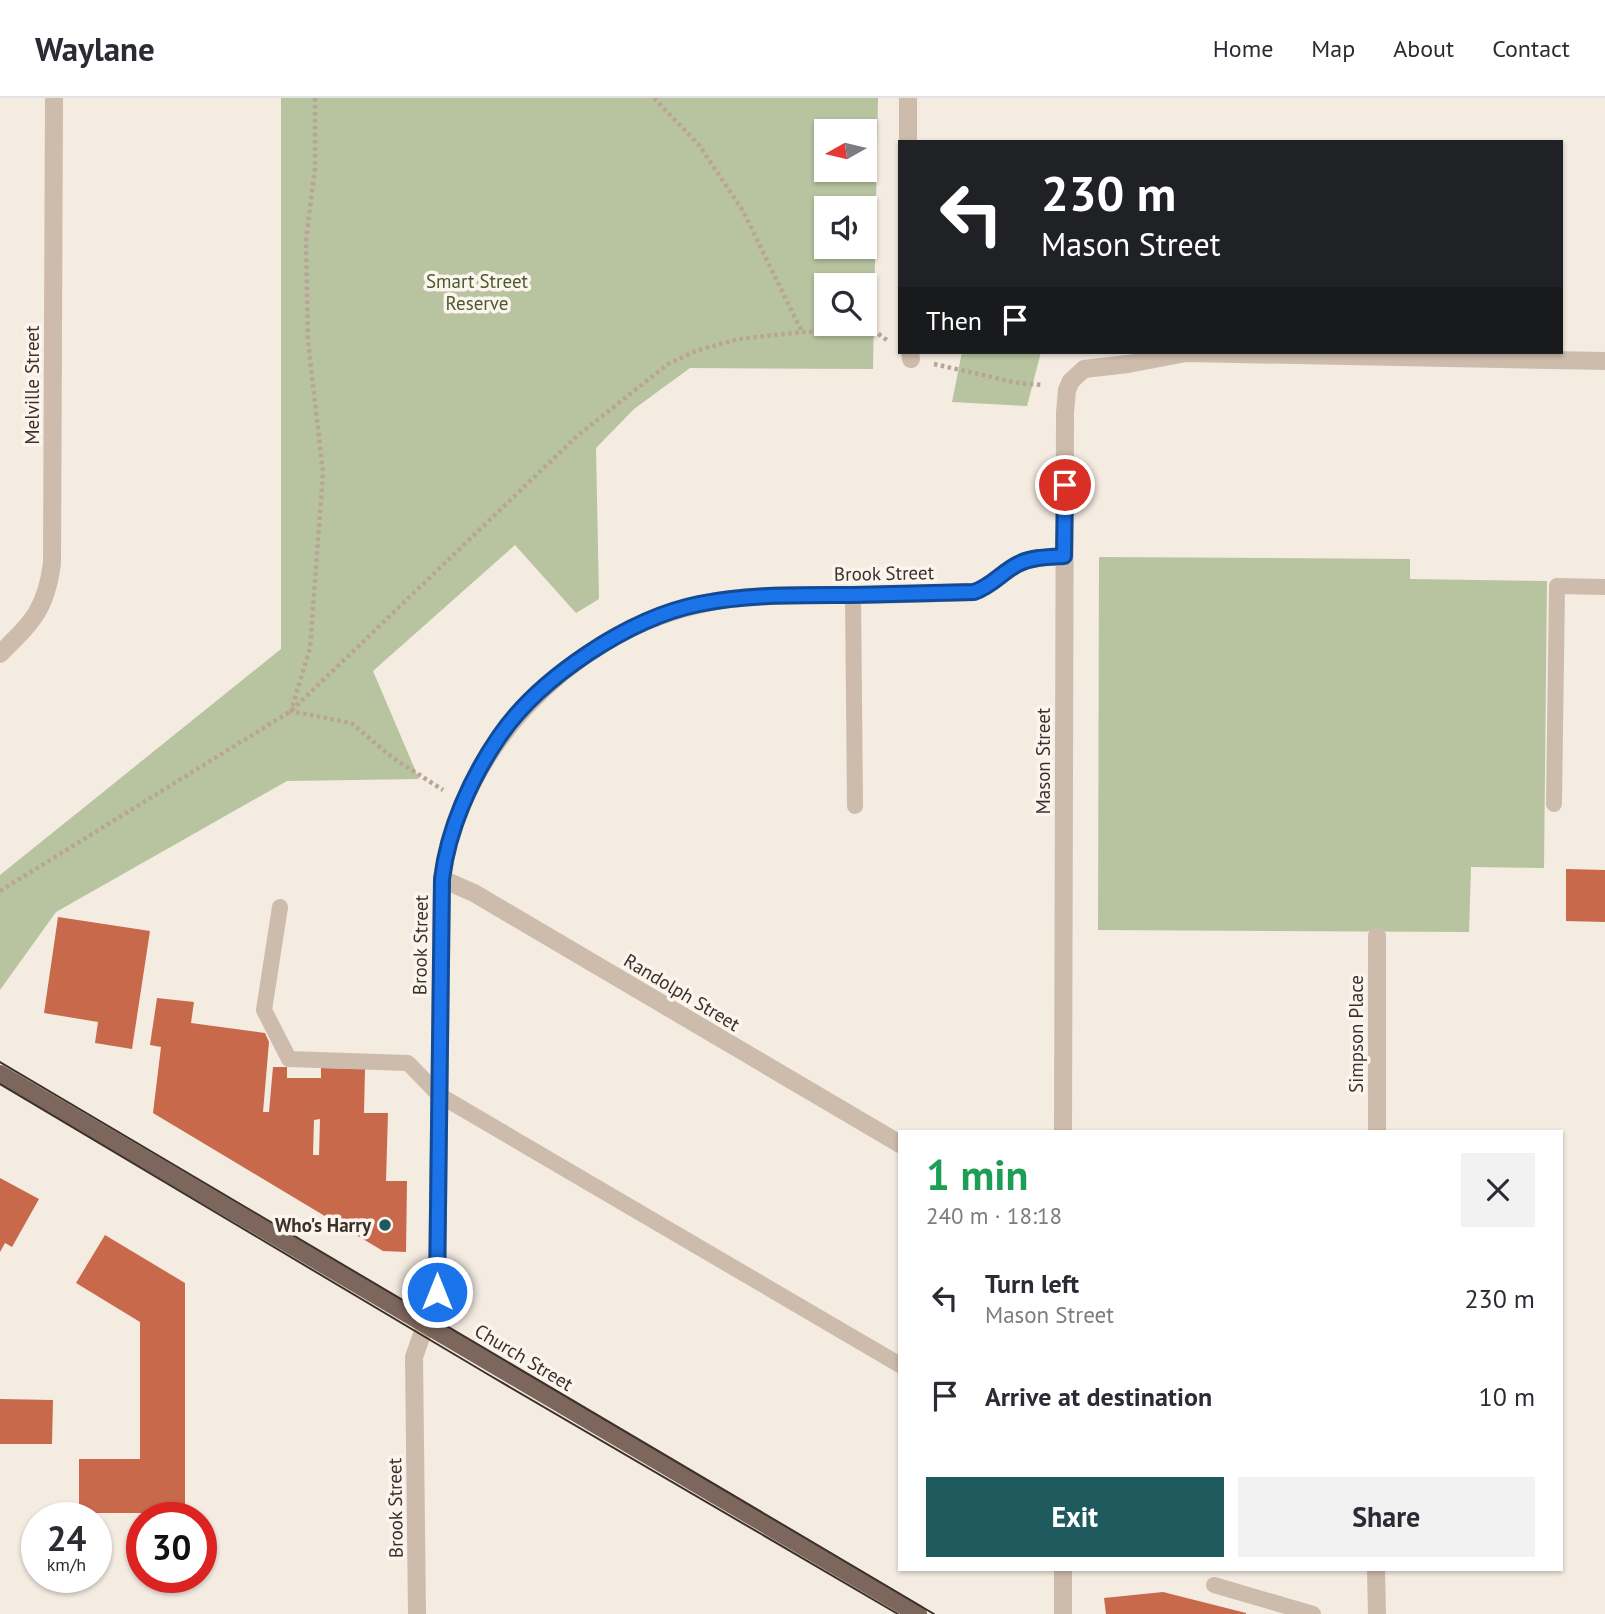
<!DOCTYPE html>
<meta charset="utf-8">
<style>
:root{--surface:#fff;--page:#f2f2f3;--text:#2b2b33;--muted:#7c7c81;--line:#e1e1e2;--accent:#1f5a5e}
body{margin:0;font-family:"PT Sans",sans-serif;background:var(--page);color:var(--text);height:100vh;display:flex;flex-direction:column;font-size:26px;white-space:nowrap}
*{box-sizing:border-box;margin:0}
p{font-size:23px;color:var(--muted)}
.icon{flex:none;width:38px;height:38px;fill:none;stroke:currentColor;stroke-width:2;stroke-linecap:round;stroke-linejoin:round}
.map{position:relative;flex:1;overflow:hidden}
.details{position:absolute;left:898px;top:1032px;width:665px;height:441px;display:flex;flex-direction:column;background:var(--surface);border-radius:0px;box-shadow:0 2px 5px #0004}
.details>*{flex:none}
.banner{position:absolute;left:898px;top:42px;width:665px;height:214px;border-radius:0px;box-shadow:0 2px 5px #0004;background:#202124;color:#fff;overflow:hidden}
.needle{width:46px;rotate:262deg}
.tools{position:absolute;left:814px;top:21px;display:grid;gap:14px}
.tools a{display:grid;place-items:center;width:63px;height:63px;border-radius:0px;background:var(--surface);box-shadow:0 2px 5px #0004;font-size:35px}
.speed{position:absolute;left:21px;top:1404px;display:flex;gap:14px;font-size:35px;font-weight:700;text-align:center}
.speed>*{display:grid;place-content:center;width:91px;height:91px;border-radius:50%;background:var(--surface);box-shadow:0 2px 5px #0004;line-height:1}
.speed small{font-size:18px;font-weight:400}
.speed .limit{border:10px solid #d22;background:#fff;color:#111}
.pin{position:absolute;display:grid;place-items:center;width:60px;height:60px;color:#fff;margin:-30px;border:4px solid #fff;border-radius:50%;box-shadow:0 2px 7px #0007}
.me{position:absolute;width:77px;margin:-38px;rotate:0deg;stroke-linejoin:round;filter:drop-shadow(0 0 5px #0008)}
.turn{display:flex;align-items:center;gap:24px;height:147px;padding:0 28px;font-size:32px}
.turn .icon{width:91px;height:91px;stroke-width:2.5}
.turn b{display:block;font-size:49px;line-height:60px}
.then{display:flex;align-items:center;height:66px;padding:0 28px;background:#0003;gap:14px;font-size:26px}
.round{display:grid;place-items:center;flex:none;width:74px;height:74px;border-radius:0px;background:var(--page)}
.overview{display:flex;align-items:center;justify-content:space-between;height:119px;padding:0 28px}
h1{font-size:42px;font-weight:700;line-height:52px;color:#1e9e55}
.cta{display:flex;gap:14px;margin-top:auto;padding:14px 28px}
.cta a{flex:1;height:80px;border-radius:0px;background:var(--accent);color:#fff;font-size:28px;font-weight:700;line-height:80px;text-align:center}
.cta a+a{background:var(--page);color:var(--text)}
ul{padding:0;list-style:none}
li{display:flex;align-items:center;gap:21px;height:98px;padding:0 28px}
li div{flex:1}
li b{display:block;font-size:26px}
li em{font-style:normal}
header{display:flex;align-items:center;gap:42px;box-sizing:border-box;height:98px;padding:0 35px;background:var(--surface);border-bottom:2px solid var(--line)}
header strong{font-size:33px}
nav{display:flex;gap:38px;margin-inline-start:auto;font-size:24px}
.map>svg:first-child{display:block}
.green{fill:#b8c4a0;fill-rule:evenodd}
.building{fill:#c8694b;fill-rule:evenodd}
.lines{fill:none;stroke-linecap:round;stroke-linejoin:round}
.path{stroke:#b9a596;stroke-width:4.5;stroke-dasharray:3.5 3.5;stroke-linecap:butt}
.service{stroke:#cdbbac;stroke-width:16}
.minor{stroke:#cdbbac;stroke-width:18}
.primary{stroke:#7d675c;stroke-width:18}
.tram{stroke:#3b302b;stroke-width:2}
.route-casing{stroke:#114b97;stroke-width:18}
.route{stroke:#1a73e8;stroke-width:12}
.poi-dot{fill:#1f5a5e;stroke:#fbf5ee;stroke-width:2.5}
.labels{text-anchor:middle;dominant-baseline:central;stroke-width:7;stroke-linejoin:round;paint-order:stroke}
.park-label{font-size:19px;fill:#4a5a2e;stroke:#fbf5ee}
.street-label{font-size:19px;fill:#3b302b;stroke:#fbf5ee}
.poi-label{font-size:19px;font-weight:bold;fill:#3b302b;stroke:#fbf5ee;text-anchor:end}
</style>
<header>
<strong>Waylane</strong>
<nav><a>Home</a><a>Map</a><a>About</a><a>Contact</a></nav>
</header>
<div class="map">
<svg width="1605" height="1516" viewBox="0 0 1605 1516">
<rect width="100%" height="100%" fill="#f4ebe1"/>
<g class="green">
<path d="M281 0H878L873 271 690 270 634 311 596 350 599 501 576 515 515 447 373 573 419 681 287 683 56 814 0 892V777L281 551ZM826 33H864V72H826ZM826 110H864V149H826ZM826 187H864V226H826Z"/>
<polygon points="962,254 1041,254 1027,308 952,304"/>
<polygon points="1099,459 1410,461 1410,481 1547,483 1544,770 1471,769 1469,834 1098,832"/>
</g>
<g class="building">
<polygon points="1566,771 1605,772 1605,824 1566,823"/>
<polygon points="58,819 150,833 132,951 95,945 98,924 44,915"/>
<path d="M157 900 194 904 191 925 265 935 269 944 263 1014H269L273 969H287V980H321V970L365 971 364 1015H388L386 1083H407L406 1154 383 1153 153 1015 161 949 150 947ZM320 1021 319 1057H313L314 1022Z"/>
<polygon points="0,1080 39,1101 12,1149 5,1145 0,1154"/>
<polygon points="105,1137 185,1185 185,1415 79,1415 79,1361 140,1361 140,1224 76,1185"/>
<polygon points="0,1301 53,1302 52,1346 0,1346"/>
<polygon points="1163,1494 1246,1515 1246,1516 1106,1516 1104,1500"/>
</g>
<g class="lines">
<g class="path">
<polyline points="315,0 315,70 306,142 308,243 323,375 310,550 291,613 351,625 393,660 443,692"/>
<polyline points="654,0 699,47 743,113 802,234"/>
<polyline points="934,266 1018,285 1042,287"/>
<polyline points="0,793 291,613 577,338 668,266 698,252 739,241 802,234 854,232 876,234 888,243"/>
</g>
<g class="service">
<polyline points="853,497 855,708"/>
<polyline points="1554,706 1557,488 1605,489"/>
<polyline points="280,809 264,912 289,961 408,965 439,997 900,1267"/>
<polyline points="1214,1487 1313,1516"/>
</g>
<g class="minor">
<polyline points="908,44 908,0"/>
<polyline points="910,254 911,261"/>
<path d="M0 556C32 524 46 512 52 465L54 0"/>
<polyline points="442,781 474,795 900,1046"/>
<polyline points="1063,1034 1065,315 1067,292 1071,283 1084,271 1128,266 1186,255 1605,263"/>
<polyline points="1377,1034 1377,838"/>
<polyline points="1376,1472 1377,1516"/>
<path d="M417 1516 414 1259 437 1194 442 781C459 652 569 538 693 508 745 495 799 497 852 497 893 497 933 495 974 494 992 488 1002 474 1018 466 1032 459 1049 459 1064 458"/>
<polyline points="1063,1516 1063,1472"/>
</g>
<polyline class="primary" points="0,976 918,1516"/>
<g class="tram">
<polyline points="0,964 934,1516"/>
<polyline points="0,986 489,1277 898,1516"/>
</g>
</g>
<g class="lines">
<defs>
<path id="route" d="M437 1194 442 781C448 731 471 680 499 639 539 580 629 520 699 506 749 496 800 497 852 497 893 496 933 495 974 494 992 488 1002 474 1018 466 1032 459 1049 459 1064 458L1065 387"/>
</defs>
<use href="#route" class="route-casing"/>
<use href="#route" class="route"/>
</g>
<circle class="poi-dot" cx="385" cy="1127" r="7"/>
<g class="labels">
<g class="park-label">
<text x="477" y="183">Smart Street<tspan x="477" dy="22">Reserve</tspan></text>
</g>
<g class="street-label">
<text transform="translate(32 287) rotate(-90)">Melville Street</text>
<text transform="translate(884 475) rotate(-1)">Brook Street</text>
<text transform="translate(1043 663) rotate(-90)">Mason Street</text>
<text transform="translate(420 847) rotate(-89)">Brook Street</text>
<text transform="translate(682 894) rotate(31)">Randolph Street</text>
<text transform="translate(1356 936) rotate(-90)">Simpson Place</text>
<text transform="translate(524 1259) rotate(31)">Church Street</text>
<text transform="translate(395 1410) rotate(-91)">Brook Street</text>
</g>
<g class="poi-label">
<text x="371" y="1127">Who's Harry</text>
</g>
</g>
</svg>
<div class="tools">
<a><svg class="needle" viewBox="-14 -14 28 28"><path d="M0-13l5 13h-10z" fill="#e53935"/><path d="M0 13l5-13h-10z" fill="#7c7c81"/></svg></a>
<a><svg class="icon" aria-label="sound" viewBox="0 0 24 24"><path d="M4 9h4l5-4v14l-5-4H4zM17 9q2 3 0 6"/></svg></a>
<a><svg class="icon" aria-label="search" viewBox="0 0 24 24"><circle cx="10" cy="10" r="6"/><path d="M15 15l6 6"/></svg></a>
</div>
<div class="speed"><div>24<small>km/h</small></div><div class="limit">30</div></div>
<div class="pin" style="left:1065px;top:387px;background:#d93025"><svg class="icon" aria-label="arrive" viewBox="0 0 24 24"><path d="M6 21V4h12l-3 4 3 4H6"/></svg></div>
<svg class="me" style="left:437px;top:1194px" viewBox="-20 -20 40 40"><circle r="17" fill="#1a73e8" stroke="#fff" stroke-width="3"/><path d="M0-11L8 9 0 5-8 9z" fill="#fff"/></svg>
<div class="banner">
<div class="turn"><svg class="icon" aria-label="left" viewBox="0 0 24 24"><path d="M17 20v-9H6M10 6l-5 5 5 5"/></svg><div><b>230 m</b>Mason Street</div></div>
<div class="then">Then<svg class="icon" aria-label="arrive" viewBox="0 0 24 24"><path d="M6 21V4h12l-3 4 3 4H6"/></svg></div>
</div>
<section class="details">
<div class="overview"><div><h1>1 min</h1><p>240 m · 18:18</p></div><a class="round"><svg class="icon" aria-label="close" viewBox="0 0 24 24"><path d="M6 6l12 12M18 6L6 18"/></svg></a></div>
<ul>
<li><svg class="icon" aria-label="left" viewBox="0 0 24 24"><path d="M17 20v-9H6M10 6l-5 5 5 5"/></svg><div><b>Turn left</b><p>Mason Street</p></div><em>230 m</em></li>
<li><svg class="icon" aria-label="arrive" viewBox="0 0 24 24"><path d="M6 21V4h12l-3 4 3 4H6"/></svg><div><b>Arrive at destination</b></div><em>10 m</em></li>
</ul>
<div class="cta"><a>Exit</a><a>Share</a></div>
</section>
</div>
